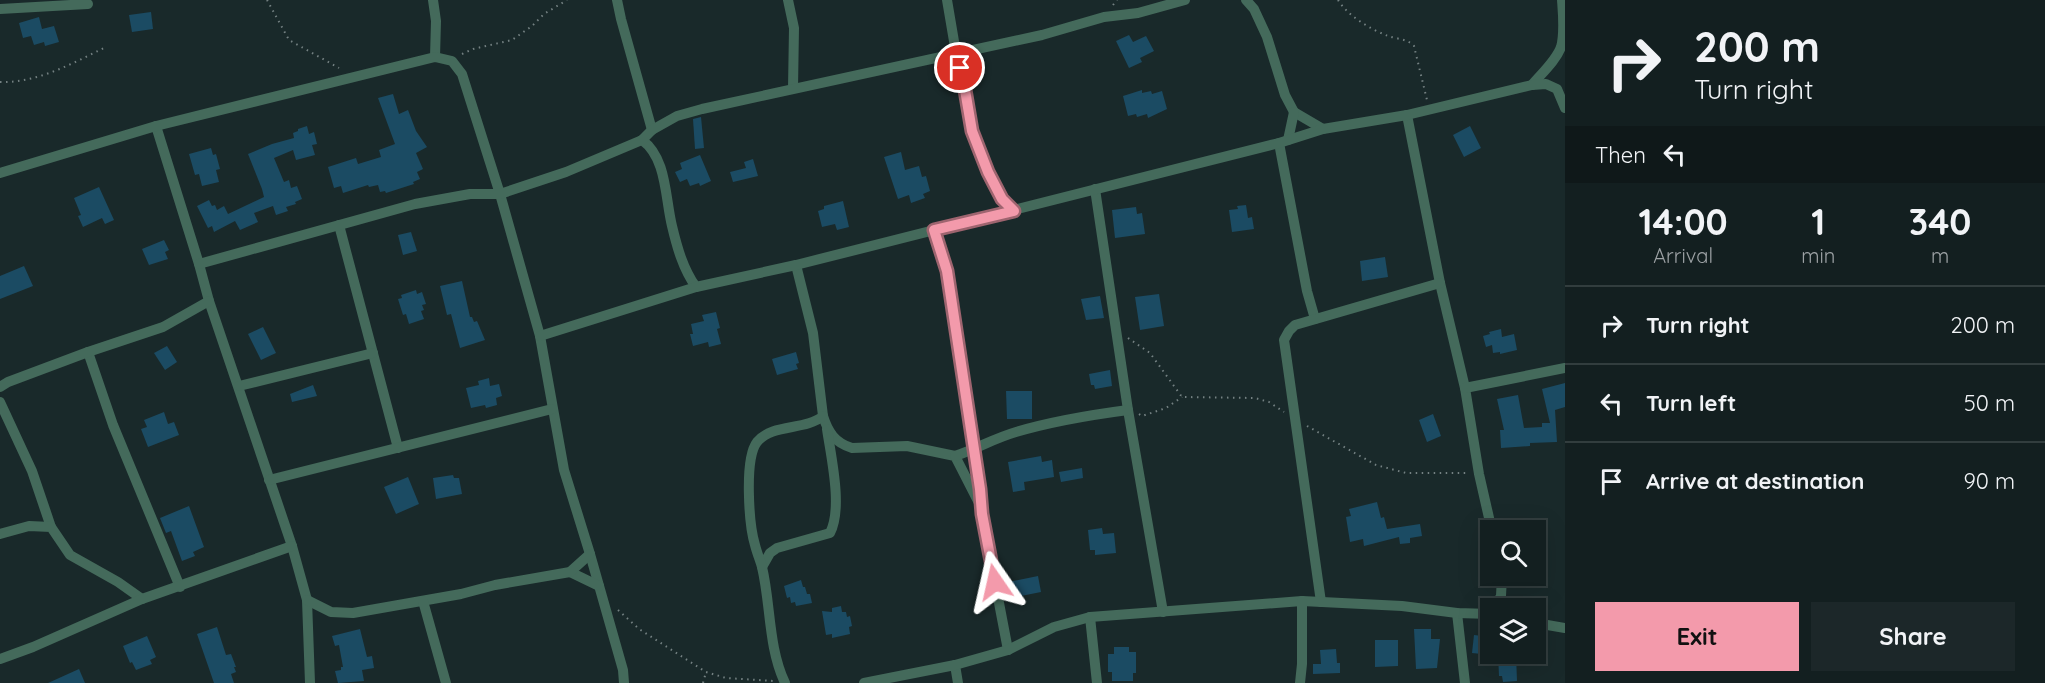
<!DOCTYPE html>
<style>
:root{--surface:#131f20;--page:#1c2729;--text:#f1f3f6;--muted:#9da2a5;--line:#323d3e;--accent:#f39aab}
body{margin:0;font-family:Quicksand,sans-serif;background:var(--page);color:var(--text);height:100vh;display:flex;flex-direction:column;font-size:22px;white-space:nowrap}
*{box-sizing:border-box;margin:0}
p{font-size:20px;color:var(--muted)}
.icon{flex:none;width:33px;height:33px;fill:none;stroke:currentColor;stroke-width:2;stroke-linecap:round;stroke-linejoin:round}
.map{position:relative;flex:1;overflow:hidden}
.drawer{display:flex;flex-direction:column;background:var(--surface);width:480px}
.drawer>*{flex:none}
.banner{background:#131f20;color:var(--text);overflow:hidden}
.fabs{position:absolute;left:1480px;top:520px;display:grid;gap:12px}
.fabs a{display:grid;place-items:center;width:66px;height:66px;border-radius:0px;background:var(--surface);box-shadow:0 6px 24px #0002,0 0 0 2px var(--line);font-size:30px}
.pin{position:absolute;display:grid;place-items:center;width:51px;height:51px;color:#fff;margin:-26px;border:3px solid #fff;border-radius:50%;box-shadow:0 2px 6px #0007}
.me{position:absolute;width:66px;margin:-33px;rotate:349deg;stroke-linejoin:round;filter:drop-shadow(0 0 4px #0008)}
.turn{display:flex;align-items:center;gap:21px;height:126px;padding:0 30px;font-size:27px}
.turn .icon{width:78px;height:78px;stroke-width:2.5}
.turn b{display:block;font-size:42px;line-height:51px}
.then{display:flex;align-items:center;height:57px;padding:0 30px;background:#0003;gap:12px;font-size:22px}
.eta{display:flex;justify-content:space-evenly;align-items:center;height:102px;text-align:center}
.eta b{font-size:36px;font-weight:800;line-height:42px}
.cta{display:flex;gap:12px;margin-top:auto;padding:12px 30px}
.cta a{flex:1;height:69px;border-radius:0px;background:var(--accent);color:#111;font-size:24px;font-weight:800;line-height:69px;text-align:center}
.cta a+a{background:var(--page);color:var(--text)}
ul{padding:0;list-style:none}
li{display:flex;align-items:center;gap:18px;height:78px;padding:0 30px;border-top:2px solid var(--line)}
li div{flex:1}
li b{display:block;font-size:22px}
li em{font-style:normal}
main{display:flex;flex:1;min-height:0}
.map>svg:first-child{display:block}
.building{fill:#1b4b63}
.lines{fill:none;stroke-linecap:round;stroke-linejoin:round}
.path{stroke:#748182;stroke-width:2;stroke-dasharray:1.5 4.5;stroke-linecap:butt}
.street{stroke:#446a5b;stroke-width:10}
.route-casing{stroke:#9e646f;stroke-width:15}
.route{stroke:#f39aab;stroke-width:10}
</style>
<main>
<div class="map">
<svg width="1565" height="683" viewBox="0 0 1565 683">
<rect width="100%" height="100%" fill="#19292a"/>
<g class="building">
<polygon points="151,12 153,29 132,32 129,15"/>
<polygon points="39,17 42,29 54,26 59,42 45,46 44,42 34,45 31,36 23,38 19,23"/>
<polygon points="1129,35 1133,42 1146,36 1154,51 1140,58 1142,62 1129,68 1116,41"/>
<polygon points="1142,90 1142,93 1151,91 1152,94 1162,91 1167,109 1148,118 1147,114 1137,117 1136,114 1128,116 1123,96"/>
<polygon points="393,94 399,114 408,110 416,131 427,147 416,153 423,169 417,172 420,179 413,182 414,184 386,193 385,191 380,192 378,185 369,187 368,185 343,193 341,186 334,188 328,167 356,158 358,164 381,157 379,150 395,144 378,98"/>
<polygon points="701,117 704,148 695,149 693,119"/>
<polygon points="307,126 309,134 314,132 317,144 312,145 315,155 296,160 293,150 274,158 284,182 289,180 291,188 297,186 302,199 295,202 296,204 286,207 288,211 276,215 273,206 254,213 258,222 240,230 235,221 214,232 212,226 208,228 197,206 209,200 212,206 215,205 217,210 224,206 228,214 264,197 262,189 248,154 272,144 294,138 293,133 298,131 298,129"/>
<polygon points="1470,126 1481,148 1464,157 1453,135"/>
<polygon points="211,148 213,155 216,154 220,169 216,170 219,182 202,186 199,174 195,175 189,154"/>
<polygon points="901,152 905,170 919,166 922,177 926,176 930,191 923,194 925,198 911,203 909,195 898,199 884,157"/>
<polygon points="700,155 711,181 700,186 699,183 690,186 687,179 680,182 675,172 682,169 680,163"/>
<polygon points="753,159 758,176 733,182 730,172 746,168 744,162"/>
<polygon points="99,187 114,220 105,224 102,218 83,227 78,216 81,215 74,198"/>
<polygon points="843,201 849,227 837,230 835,224 822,227 818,211 824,209 824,206"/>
<polygon points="1246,205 1248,218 1252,217 1254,229 1232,232 1229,210 1238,209 1237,206"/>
<polygon points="1136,207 1137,214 1142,213 1145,234 1115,238 1112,210"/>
<polygon points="411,232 417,251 403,255 398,235"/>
<polygon points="164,240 169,250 165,252 168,259 149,265 142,249"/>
<polygon points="1385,257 1388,277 1362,281 1360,261"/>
<polygon points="24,266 33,286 0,299 0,276"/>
<polygon points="462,281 470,317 472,317 474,322 477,321 485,340 460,348 451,314 447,315 440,286"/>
<polygon points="416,290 417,294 422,292 426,304 422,305 424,310 421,311 424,319 409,324 406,314 403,315 398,299 402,298 401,295"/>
<polygon points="1159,294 1164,326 1140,330 1135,297"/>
<polygon points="1100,296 1104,318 1086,320 1081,299"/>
<polygon points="716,312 720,328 717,329 721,344 709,347 708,342 693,346 690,334 693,334 691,324 704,321 702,315"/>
<polygon points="263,327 276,353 261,360 248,334"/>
<polygon points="1501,329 1502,337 1514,334 1517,350 1500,354 1500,352 1493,353 1492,345 1486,347 1483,336 1490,334 1489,332"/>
<polygon points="167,346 177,362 165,370 154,353"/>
<polygon points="796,352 799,363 796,364 798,369 777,375 772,359"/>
<polygon points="1110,370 1112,386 1095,389 1094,385 1091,385 1089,374"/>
<polygon points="489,378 490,386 499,384 502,396 496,398 497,405 486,408 485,405 471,408 466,388 479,385 478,381"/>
<polygon points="1565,383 1565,407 1555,410 1557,442 1530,443 1530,446 1501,448 1500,430 1504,430 1497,399 1518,395 1524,428 1542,427 1542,423 1550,423 1542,389"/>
<polygon points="313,385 317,396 292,402 290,394"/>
<polygon points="1006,391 1032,391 1032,419 1007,419"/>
<polygon points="164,412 168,424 174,422 179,435 148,447 141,429 147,427 144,420"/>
<polygon points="1433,414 1441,436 1427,442 1419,420"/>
<polygon points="1041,456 1042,462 1052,460 1054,477 1024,482 1025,490 1013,492 1008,462"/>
<polygon points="1082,468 1083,478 1061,482 1059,472"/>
<polygon points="453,475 454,478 459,478 462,494 436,499 433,478"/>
<polygon points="408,477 419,504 396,514 384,487"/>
<polygon points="1377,502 1381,518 1384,517 1387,529 1420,524 1422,536 1410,538 1410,543 1400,544 1399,537 1364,546 1363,539 1350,542 1346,517 1351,516 1349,509"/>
<polygon points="189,506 204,547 193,552 195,556 182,561 171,531 166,533 160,518"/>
<polygon points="1102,528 1103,534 1114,533 1116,553 1095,555 1095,550 1090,550 1088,530"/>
<polygon points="1038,576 1041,592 1006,599 1003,583"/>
<polygon points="801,580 803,587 805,587 807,594 810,594 812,603 796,606 795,602 791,603 790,597 787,598 784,586"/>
<polygon points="841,606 842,612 846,612 847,617 850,616 852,626 849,627 850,634 832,638 832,634 826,635 822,611 832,612 832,608"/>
<polygon points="217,627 226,655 231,654 236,667 234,667 236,672 231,674 234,683 214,683 197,634"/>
<polygon points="360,629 367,657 372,656 374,668 362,670 364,681 338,683 335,671 341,670 341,667 343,667 339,645 335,646 332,636"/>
<polygon points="1414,629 1431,629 1431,639 1440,639 1437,668 1416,669"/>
<polygon points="1474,635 1491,637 1491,655 1472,653"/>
<polygon points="147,636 156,657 150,660 152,664 136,670 132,662 130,663 123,646"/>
<polygon points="1375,640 1398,640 1398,666 1375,667"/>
<polygon points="1114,647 1129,647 1129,652 1136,652 1136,673 1133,673 1133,681 1112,681 1112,672 1108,672 1108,654 1114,654"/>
<polygon points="1336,649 1337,663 1340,663 1340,673 1313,674 1313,664 1321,664 1320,650"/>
<polygon points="1498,654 1516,654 1517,681 1503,682 1502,676 1499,676"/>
<polygon points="79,669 85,683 48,683"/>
</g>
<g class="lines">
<g class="path">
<polyline points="267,0 289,40 339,68"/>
<path d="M1338 0C1348 16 1370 29 1388 36 1397 39 1408 39 1414 46L1427 100"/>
<polyline points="1113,5 1117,0"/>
<polyline points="462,54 473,49 512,40 532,26 544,14 567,0"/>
<path d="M0 82C38 83 73 63 106 47"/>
<polyline points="1128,338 1150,353 1182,397 1255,398 1269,402 1284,412"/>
<polyline points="1139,414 1142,416 1166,408 1182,397"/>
<polyline points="1307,426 1376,465 1406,473 1469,473"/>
<polyline points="618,610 639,629 706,672 726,678 774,681"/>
<polyline points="703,683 706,672"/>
</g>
<g class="street">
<polyline points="433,0 436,21 435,57"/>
<polyline points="617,0 621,19 652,130"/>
<polyline points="788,0 794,28 793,88"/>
<polyline points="947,0 956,53 964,84 972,131 988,173 1002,199 1014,211"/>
<polyline points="1246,0 1254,9 1267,37 1285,95 1294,112 1323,129"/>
<polyline points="0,9 88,4"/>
<path d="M1532 85C1541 74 1556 61 1561 47 1565 33 1563 14 1562 0"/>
<polyline points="1407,115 1440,283 1465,388 1479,474 1492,531"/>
<polyline points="156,126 199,264 209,301 292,546 307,600 310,683"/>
<path d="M642 140C667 158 665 198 672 226 677 247 683 269 696 287"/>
<polyline points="1288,140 1294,112"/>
<polyline points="1279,143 1307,291 1315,319"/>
<polyline points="0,173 156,126 435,57 452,61 462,74 500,194 540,336 564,470 590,554 623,670 624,683"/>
<polyline points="1095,189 1128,410 1163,612"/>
<polyline points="339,225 398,448"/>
<polyline points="934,230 947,271 982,504"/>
<polyline points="199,264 415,204 470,194 500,194 566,172 642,140 652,130 677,116 702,109 1042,35 1104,17 1138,13 1185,0"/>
<path d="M796 265 813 333 823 416C828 432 835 443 852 448L907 446 955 456 979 503 982 514 1008 650"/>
<polyline points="540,336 696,287 796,265 1279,143 1323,129 1407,115 1532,85 1546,84 1557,89 1565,108"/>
<polyline points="88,352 113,425 180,587"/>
<polyline points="239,386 373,353"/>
<polyline points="0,387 8,382 88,352 163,327 209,301"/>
<polyline points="1465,388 1565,368"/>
<polyline points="0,402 32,471 51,527"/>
<path d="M955 456C976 449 995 438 1016 432 1053 421 1090 415 1128 410"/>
<polyline points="269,480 552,409"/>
<polyline points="0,534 29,526 51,527 70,555 118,582 142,599"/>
<path d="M762 567 770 553 777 548 830 533C843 508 831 457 827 429"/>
<polyline points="570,572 599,586"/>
<polyline points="307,600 331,612 353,613 461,594 495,585 570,572 590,554"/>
<polyline points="423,601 446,683"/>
<polyline points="1321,602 1284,340 1289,331 1295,325 1440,283"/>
<polyline points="1493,609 1501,596 1502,576"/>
<polyline points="1457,613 1465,683"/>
<polyline points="1090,617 1097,683"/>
<polyline points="1536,623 1565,628"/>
<polyline points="0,659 33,647 142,599 292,546"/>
<polyline points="955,665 958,683"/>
<path d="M785 683C768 647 771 605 762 567 760 560 757 553 755 545 749 525 744 459 757 442 773 423 805 431 823 416"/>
<polyline points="864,683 955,665 1008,650 1054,627 1090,617 1302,601 1402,606 1457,613 1491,614"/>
<polyline points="1300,683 1302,664 1302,601"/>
</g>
</g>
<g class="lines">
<defs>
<polyline id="route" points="960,68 964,84 972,131 988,172 1002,199 1014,211 934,230 947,271 980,489 982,514 995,582"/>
</defs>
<use href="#route" class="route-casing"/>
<use href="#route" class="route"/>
</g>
</svg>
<div class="fabs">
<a><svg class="icon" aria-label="search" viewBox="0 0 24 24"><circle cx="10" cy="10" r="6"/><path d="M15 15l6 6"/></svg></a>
<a><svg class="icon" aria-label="layers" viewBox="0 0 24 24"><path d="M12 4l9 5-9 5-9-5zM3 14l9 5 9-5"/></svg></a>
</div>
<div class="pin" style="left:960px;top:68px;background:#d93025"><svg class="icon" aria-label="arrive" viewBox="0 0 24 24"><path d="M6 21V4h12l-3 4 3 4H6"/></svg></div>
<svg class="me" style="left:995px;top:582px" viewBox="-20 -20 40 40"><path d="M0-17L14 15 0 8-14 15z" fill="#f39aab" stroke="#fff" stroke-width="4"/></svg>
</div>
<section class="drawer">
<div class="banner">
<div class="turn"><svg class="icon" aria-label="right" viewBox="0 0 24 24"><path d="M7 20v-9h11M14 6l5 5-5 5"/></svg><div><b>200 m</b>Turn right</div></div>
<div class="then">Then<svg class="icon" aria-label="left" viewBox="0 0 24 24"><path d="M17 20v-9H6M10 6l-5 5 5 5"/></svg></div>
</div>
<div class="eta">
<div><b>14:00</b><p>Arrival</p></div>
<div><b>1</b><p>min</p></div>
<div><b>340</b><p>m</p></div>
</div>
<ul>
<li><svg class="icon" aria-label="right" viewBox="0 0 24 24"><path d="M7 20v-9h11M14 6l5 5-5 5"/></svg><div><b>Turn right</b></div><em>200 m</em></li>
<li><svg class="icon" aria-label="left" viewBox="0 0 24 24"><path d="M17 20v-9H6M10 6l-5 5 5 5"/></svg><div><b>Turn left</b></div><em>50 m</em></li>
<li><svg class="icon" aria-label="arrive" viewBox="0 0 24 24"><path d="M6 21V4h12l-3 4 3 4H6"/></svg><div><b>Arrive at destination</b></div><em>90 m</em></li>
</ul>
<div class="cta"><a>Exit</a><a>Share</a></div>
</section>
</main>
